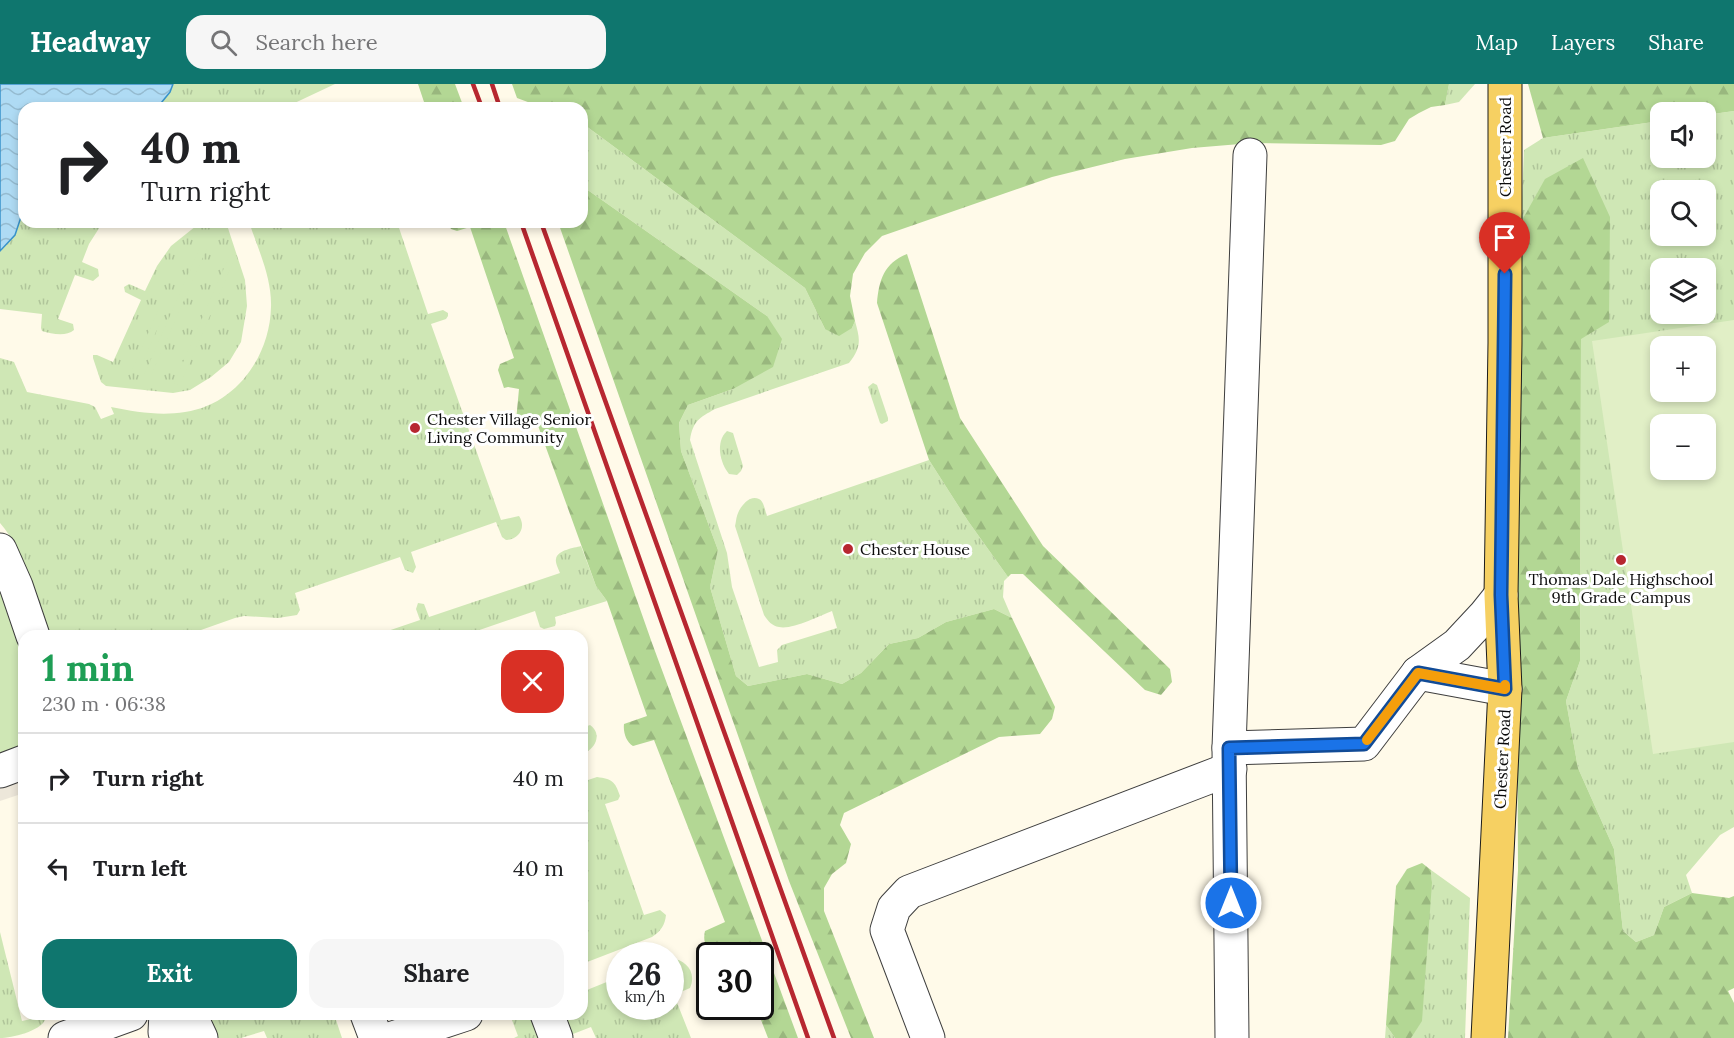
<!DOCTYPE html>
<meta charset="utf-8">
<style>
:root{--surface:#fff;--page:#f6f6f6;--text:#202124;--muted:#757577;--line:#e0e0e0;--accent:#0f766e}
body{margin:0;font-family:Lora,serif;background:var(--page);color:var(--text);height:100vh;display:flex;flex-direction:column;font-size:22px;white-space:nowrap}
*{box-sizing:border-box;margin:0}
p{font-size:20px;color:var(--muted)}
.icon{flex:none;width:33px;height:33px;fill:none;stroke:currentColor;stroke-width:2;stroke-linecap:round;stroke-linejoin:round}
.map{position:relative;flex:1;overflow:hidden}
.panel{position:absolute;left:18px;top:546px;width:570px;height:390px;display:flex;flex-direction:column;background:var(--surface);border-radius:18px;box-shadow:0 3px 9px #0003}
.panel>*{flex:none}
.top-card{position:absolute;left:18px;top:18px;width:570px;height:126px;border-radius:18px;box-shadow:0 3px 9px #0003;background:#fff;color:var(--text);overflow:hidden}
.controls{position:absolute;left:1650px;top:18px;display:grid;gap:12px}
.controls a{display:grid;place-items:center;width:66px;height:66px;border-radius:12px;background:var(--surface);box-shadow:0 3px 9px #0003;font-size:30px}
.speed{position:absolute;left:606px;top:858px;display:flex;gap:12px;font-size:30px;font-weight:700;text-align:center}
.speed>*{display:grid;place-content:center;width:78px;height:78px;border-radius:50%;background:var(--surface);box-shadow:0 3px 9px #0003;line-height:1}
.speed small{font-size:15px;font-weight:400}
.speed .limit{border:3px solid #111;border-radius:9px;background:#fff;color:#111}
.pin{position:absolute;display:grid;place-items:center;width:51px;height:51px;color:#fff;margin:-62px -26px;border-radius:50% 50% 50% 0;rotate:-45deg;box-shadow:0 0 6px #0007}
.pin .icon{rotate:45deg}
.me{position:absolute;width:66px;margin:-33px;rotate:0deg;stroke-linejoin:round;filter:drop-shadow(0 0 4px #0008)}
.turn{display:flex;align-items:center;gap:21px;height:126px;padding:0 24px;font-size:27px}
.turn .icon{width:78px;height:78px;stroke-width:2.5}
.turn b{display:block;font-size:42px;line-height:51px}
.round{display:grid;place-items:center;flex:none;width:63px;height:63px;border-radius:18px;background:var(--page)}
.head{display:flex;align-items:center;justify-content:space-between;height:102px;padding:0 24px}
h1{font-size:36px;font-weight:800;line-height:45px;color:#1e9e55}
.primary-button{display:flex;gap:12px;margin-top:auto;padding:12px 24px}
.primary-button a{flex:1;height:69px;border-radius:18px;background:var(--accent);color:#fff;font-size:24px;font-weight:800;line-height:69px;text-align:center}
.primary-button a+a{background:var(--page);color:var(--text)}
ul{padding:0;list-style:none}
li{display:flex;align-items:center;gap:18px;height:90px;padding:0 24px;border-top:2px solid var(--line)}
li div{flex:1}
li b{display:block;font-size:22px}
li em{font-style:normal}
header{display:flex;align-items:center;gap:36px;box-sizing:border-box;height:84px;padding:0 30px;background:var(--accent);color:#fff}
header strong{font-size:28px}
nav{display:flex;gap:33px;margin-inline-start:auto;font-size:21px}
.search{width:420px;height:54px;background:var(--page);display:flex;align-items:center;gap:15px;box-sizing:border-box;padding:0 21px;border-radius:18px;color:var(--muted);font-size:22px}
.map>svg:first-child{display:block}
.grass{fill:url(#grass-tufts);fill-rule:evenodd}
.forest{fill:url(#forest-firs)}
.park{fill:#cfe7b5}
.pitch{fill:#e1efc6;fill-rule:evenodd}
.plaza{fill:#ede7da}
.water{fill:url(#water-waves);stroke:#3892ca;stroke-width:1.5}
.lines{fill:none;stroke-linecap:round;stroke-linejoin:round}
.minor-casing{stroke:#3e3e3e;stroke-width:35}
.major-casing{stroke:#1c1c1c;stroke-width:35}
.minor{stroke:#fff;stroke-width:33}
.major{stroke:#f6d062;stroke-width:33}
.rail{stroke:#b72730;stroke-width:4.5}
.route-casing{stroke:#114b97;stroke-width:15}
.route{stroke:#1a73e8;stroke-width:10}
.slow{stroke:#f59e0b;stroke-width:10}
.poi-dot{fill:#b72730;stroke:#fff;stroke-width:2}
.labels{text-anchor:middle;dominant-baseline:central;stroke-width:6;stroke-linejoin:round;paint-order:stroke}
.street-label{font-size:16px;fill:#0b0b0b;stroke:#fff}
.poi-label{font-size:16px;fill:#0b0b0b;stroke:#fff;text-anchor:start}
</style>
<header>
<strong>Headway</strong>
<div class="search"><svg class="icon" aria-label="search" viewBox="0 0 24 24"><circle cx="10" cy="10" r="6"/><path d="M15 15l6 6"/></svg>Search here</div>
<nav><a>Map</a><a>Layers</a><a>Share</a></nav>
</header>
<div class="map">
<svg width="1734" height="954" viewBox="0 0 1734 954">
<defs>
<pattern id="grass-tufts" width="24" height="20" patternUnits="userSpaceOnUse" patternTransform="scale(1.5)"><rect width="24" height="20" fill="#cfe7b5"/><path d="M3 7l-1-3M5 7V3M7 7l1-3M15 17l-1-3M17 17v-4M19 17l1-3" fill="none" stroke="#b0c59a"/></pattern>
<pattern id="forest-firs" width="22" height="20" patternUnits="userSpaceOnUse" patternTransform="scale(1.5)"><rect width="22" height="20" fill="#b3d794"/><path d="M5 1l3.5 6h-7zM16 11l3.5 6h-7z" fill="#99b77e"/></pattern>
<pattern id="water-waves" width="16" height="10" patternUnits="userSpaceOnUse" patternTransform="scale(1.5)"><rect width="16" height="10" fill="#afdbf4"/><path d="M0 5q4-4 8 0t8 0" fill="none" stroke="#95bbd0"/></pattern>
</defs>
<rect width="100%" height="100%" fill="#fffae9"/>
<g class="grass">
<path d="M0 0H335L284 24H24V138H103L89 160 82 178 98 185 99 192 93 197 75 191 58 235 73 240 74 246C66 253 52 250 42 247L41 244 42 230 0 225Z"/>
<polygon points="1449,0 1475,0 1459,18 1445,21"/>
<path d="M1734 27V743L1720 751 1686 791 1692 809 1664 823 1654 851 1636 858 1623 847 1614 765 1578 684 1566 617 1580 577 1581 255 1521 138 1524 66 1543 54 1660 37V74H1706V31ZM1660 106H1706V152H1660ZM1660 184H1706V230H1660ZM1660 262H1706V308H1660ZM1660 340H1706V386H1660Z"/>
<path d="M582 39 805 204 825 245 852 244 855 237C860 255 862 263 849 279L715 325C699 334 693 337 690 356L727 469 732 503 759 583 778 578 777 566 782 561 837 544 832 527C819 532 792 546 779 543 772 542 768 537 764 531L735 442C736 438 736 435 737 432 739 424 749 410 759 415 764 417 765 427 767 432L929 376 968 437 1008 493 1004 497 1003 513 1012 534 994 525 946 538 918 554 889 560 861 589 842 600 807 590 748 602 736 592 710 503 718 466 681 367 679 339 688 321 733 305 767 232 582 102Z"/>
<polygon points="201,138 226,138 245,196 247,222 241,258 229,278 211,293 190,306 173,309 106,302 101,298 93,274 93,271 97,271 113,278 141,216 125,208 124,203 129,200 145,207 157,182 171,162"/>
<path d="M249 138H397L428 230 443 226 448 229V232L446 235 431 240 501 436 519 432C527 444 518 456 506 456L502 453 496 438 411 468 416 483 413 489 405 486 400 473 295 509 300 526 297 531 278 534 244 532 235 534 184 552H53L47 546C34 510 25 468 0 439V274L14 278 27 308 89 320 95 323 101 335 114 330 111 323C136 328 160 332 185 328 236 321 270 272 271 223 272 194 258 165 249 138Z"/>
<polygon points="873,299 877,301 888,334 888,337 882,340 880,339 868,303"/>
<path d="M727 347 733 349 743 382 741 387 737 391 729 390C720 379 715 358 727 347Z"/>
<path d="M581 462 596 502 607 517 555 533 556 539 555 542 544 545 540 543 535 527 462 552H373L420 536 416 525 418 519 424 520 429 533 560 489C559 486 555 479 556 475 557 466 574 464 581 462Z"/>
<path d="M590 641C603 650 595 666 582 670V644Z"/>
<path d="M597 693C612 695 615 697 620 712L618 716 605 720 644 831 660 826 666 831C665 841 661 847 652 853L582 880V698Z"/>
<polygon points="1431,786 1470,814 1465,954 1385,954 1386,941 1395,954 1432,799"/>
<path d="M0 848 22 937 40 933 45 936C40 947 12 954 0 954Z"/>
<path d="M671 874C686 876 697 888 690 904L674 911 691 954H596L591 943 573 950 570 949 564 930H582V908L619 893 620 922H670Z"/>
<polygon points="205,930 334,930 342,954 267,954 264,947 241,954 213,954"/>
<polygon points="516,930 532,930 544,954 514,954 518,952 512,936"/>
</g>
<g class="forest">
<polygon points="418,0 455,0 464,24 426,24"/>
<polygon points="512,0 1449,0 1445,21 1431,23 1419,29 1409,35 1395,57 1381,61 1252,59 1192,64 1125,75 1052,93 882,152 865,169 853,190 850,212 855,237 852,244 839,252 825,245 805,204 582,39 582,24 544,24 517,14"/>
<polygon points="1528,0 1734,0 1734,27 1706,31 1706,28 1660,28 1660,37 1543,54"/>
<polygon points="1583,74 1610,133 1609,238 1581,255 1580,577 1566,617 1578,684 1614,765 1623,847 1636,858 1654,851 1664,823 1692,809 1729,814 1734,812 1734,904 1728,907 1734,919 1734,954 1508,954 1518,786 1517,549 1521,316 1521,138 1545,95"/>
<polygon points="582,102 767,232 782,255 773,283 733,305 688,321 679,339 681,367 718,466 710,503 736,592 748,602 807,590 842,600 861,589 889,560 918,554 946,538 994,525 1012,534 1055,623 1052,635 1040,650 999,653 844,729 840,741 851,760 846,779 832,790 824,804 824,827 874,954 851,954 789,797 558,138 582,138"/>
<path d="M447 138H504L652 559 798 954H768L756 923 760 922V872L738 871 733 860C720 864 700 870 705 847L725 838 654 656 633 662C626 658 623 648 624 640L647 632 607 517 596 502 536 336 521 340 517 339 516 337 519 305 508 303 504 304 498 286 500 280 514 274 470 143 457 147 451 145Z"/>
<path d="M907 170 960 334 1043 462 1170 585 1172 598 1161 611 1145 606 1023 490H1011L1008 493 968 437 929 376 877 219C879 196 884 179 907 170Z"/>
<polygon points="1422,779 1431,786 1432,799 1422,937 1411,954 1395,954 1386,941 1396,802 1407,785"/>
</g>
<g class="park">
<polygon points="201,161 207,164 150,294 144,291"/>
<polygon points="230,170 236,172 180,301 174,299"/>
<polygon points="160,222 166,225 138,289 132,286"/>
<polygon points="0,467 24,552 24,678 0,687"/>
</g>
<path class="pitch" d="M1734 236V658L1653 670 1592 257ZM1660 262H1706V308H1660ZM1660 340H1706V386H1660Z"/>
<polygon class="plaza" points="24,693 24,709 0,717 0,702"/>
<polygon class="water" points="0,0 173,0 170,8 157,24 24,24 24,124 15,151 0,167"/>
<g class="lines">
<defs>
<g id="minor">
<polyline points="0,466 16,502 33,552"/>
<polyline points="1418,589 1505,605"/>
<polyline points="1229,664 1250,71"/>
<polyline points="0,687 24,678"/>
<polyline points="166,930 165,948 167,954"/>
<polyline points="185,930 192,935 201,954"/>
<polyline points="367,930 376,954"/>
<polyline points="547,930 556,954"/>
<polyline points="65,954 131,930"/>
<polyline points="393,954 466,930"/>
<polyline points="928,954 887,846 894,824 909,808 1230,685"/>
<polyline points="1232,954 1229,664 1364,660 1418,589 1457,561 1485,531 1501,511"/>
</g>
<polyline id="major" points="1488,954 1505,605 1501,511 1505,259 1505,0"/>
</defs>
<use href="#minor" class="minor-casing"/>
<use href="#major" class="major-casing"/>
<use href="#minor" class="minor"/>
<use href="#major" class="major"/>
<g class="rail">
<polyline points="473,0 482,24"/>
<polyline points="492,0 500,24"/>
<polyline points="521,138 808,954"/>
<polyline points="541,138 834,954"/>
</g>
</g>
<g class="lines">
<defs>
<polyline id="route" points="1231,819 1229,664 1364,660 1418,589 1505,605 1501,511 1505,190"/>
</defs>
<use href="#route" class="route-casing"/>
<use href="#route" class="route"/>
<polyline class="slow" points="1367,656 1418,589 1505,605 1505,601"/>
</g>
<g class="poi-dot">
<circle cx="415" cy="344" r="6"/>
<circle cx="848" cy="465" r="6"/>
<circle cx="1621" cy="476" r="6"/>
</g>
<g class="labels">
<g class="street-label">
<text transform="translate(1505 63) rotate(-90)">Chester Road</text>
<text transform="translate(1502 675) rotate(-87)">Chester Road</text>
</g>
<g class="poi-label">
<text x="427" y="335">Chester Village Senior<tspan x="427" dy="18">Living Community</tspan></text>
<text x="860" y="465">Chester House</text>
<text x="1621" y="495" text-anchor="middle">Thomas Dale Highschool<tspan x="1621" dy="18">9th Grade Campus</tspan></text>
</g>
</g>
</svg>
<div class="controls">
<a><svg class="icon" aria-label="sound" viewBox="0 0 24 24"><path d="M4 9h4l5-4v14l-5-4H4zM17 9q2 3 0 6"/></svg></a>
<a><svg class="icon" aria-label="search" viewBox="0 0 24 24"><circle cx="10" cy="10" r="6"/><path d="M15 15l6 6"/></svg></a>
<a><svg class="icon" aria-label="layers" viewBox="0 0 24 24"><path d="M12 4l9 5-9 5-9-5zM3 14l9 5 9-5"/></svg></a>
<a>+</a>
<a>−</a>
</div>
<div class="speed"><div>26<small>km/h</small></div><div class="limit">30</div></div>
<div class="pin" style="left:1505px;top:190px;background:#d93025"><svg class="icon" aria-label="arrive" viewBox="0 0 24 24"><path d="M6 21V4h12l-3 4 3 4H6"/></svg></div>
<svg class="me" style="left:1231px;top:819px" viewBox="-20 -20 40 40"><circle r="17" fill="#1a73e8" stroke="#fff" stroke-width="3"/><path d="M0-11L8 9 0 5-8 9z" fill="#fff"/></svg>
<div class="top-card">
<div class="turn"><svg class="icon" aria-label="right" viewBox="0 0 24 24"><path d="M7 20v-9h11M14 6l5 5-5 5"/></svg><div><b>40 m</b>Turn right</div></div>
</div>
<section class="panel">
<div class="head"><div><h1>1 min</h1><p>230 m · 06:38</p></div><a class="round" style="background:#d93025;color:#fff"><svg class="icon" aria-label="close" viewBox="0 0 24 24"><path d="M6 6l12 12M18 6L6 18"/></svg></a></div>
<ul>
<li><svg class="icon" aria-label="right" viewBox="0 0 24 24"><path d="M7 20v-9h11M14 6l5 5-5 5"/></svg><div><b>Turn right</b></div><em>40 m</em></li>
<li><svg class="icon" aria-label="left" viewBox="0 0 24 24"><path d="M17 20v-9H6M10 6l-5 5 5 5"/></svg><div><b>Turn left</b></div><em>40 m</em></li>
</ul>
<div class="primary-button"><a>Exit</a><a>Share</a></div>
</section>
</div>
